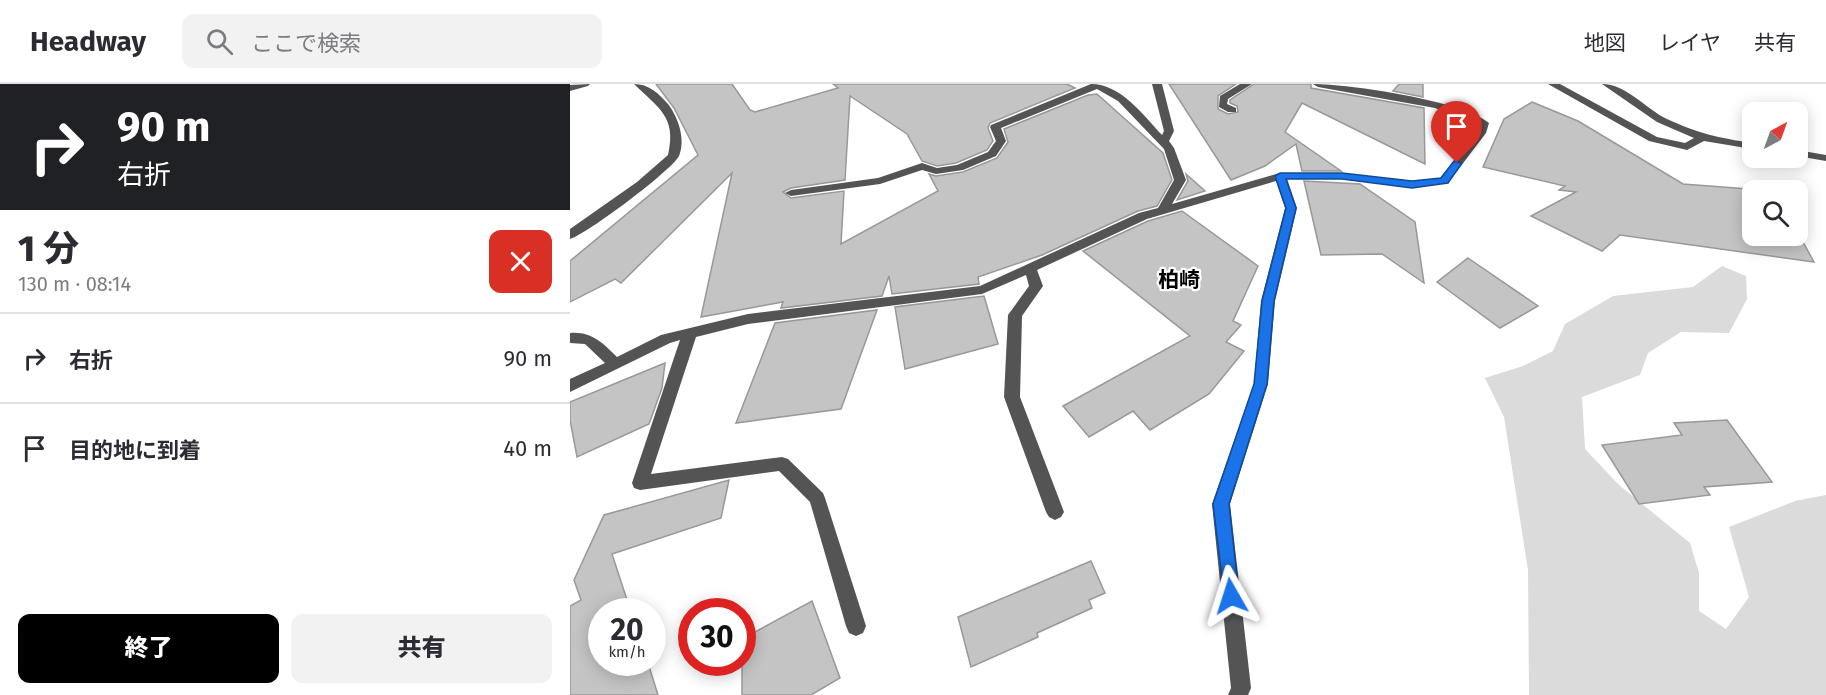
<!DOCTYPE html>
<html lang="ja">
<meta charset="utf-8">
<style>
:root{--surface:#fff;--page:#f2f2f3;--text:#2b2b33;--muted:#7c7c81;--line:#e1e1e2;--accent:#000}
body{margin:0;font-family:"Fira Sans","Noto Sans JP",sans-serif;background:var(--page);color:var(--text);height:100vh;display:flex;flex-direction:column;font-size:22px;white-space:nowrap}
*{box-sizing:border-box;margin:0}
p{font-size:20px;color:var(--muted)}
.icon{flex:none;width:33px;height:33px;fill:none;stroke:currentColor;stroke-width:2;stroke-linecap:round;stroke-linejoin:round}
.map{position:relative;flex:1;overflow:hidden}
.drawer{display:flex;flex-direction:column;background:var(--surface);width:570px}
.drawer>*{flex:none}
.banner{background:#202124;color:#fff;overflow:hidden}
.needle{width:39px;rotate:41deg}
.tools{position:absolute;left:1172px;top:18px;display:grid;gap:12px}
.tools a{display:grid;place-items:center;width:66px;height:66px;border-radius:12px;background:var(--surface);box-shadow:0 3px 15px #0003;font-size:30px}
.speed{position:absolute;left:18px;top:514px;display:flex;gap:12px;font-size:30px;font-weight:700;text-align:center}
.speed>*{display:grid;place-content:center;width:78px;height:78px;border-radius:50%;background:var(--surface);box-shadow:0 3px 15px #0003;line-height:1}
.speed small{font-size:15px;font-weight:400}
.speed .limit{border:9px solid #d22;background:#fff;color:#111}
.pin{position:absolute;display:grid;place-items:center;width:51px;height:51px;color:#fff;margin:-62px -26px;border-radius:50% 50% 50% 0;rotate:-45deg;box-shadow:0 0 6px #0007}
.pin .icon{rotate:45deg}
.me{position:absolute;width:66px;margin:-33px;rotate:354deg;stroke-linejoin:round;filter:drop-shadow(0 0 4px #0008)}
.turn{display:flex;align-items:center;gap:21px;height:126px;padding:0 18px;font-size:27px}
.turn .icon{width:78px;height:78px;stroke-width:2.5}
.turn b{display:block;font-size:42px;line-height:51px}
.round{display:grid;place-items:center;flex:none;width:63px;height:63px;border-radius:12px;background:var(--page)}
.headline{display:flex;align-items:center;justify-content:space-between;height:102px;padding:0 18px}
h1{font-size:36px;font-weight:800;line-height:45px}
.button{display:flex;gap:12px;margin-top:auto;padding:12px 18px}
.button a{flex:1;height:69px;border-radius:12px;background:var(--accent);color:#fff;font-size:24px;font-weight:800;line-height:69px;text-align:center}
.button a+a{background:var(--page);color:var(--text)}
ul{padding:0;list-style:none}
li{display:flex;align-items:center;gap:18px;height:90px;padding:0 18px;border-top:2px solid var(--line)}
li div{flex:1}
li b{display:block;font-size:22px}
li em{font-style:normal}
header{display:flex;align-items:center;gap:36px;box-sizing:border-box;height:84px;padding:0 30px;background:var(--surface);border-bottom:2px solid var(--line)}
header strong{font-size:28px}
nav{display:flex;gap:33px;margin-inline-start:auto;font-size:21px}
.search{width:420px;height:54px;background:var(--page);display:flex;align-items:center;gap:15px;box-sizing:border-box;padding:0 21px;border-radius:12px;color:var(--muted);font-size:22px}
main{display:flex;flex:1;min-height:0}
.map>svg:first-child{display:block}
.green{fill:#dbdbdb}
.building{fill:#c4c4c4;stroke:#989898;stroke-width:1.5}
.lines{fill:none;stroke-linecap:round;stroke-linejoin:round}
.minor{fill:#545454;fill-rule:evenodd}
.route{fill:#1a73e8;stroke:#114b97;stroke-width:1.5}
.labels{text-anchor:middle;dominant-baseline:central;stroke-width:4.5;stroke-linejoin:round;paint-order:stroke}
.neighbourhood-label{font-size:21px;font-weight:bold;fill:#000;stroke:#fff}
</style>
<header>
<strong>Headway</strong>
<div class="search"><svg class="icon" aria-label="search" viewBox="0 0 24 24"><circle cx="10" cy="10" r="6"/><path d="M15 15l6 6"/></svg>ここで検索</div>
<nav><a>地図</a><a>レイヤ</a><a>共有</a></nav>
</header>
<main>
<section class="drawer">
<div class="banner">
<div class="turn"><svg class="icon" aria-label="right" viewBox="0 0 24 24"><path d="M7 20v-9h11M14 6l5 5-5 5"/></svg><div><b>90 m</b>右折</div></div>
</div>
<div class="headline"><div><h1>1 分</h1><p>130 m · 08:14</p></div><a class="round" style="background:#d93025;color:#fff"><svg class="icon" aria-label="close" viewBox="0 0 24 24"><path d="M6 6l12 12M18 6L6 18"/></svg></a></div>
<ul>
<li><svg class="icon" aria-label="right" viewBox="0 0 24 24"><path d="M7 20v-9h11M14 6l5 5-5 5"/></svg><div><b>右折</b></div><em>90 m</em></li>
<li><svg class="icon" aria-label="arrive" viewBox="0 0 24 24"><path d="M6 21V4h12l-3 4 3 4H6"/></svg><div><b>目的地に到着</b></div><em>40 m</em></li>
</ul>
<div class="button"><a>終了</a><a>共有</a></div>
</section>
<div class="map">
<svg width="1256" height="611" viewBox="0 0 1256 611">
<rect width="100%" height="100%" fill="#fff"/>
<polygon class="green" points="1152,182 1176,192 1177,215 1159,249 1111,248 1078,269 1070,291 1012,313 1015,365 1049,401 1120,459 1129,489 1129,527 1156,545 1179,513 1159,443 1225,417 1256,411 1256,611 959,611 958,486 934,333 915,294 953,282 983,267 995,240 1043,212 1123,203"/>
<g class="building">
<polygon points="86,0 162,0 180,26 185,28 268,4 263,0 497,0 505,4 420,39 418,44 423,57 417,66 386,79 367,82 352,77 337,50 280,12 275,96 221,104 213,108 221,114 274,107 271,160 368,107 359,90 366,92 393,88 427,74 438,58 434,45 518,11 527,10 593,69 602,96 587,122 568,127 472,171 408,193 409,200 322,210 319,192 312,212 211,224 213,218 131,233 162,89 51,199 45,195 0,218 0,177 128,71 104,24"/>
<polygon points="599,0 666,0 648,12 648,25 658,30 668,28 667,22 660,19 660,16 684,0 741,0 741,4 854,24 855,80 732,19 715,48 771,87 732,87 726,60 695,82 661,96"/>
<polygon points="829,0 853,0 853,13 823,7"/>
<polygon points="962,18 1008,37 1113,100 1192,106 1182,106 1182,152 1227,152 1227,147 1244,178 1050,151 1032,167 961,132 1006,108 989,106 995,102 913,83 934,35"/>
<polygon points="616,90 635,107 607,116 618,97"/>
<polygon points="734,97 790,100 845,138 854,199 812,170 751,171"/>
<polygon points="612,127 688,182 663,237 671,241 656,258 674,267 639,310 580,346 563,327 519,353 493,322 620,252 513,167 578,137"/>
<polygon points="898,174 968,222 930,244 867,198"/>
<polygon points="414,212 428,260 335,285 325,223"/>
<polygon points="307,226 271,325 166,339 205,239"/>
<polygon points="95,279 92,304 79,340 7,373 0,336 0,318"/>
<polygon points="1157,336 1202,398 1134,403 1140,411 1069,420 1032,361 1112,351 1104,339"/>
<polygon points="159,396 151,434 42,470 61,528 32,528 32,579 78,579 88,611 0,611 0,522 11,516 4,496 34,431"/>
<polygon points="521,477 535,509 519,516 522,524 467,549 468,553 401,583 388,533"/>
<polygon points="242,517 270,594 241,611 172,611 172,555"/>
</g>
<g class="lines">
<g class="minor">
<polygon points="20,0 18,2 0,7 0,1"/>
<path d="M64 0C79 0 88 9 98 20 108 33 116 55 109 72 101 87 17 150 0 155V145L67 98 98 71C107 32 88 24 64 0Z"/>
<path d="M521 0C551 0 573 31 592 51L594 47 582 0H592L604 47 599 57 604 64 616 96 602 120 710 89H772L842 98 870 94 906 49 908 40 865 24 748 3 743 0C779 0 894 17 919 39L916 49 878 99 842 104 772 95H717L727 124 705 217 698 300 660 420 681 604 678 611H658L661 604 642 420 684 300 691 217 715 124 706 97 577 135 467 186 473 202 452 232 450 313 494 428 491 433 485 436 479 433 476 428 434 313 438 231 459 202 456 191 412 210 178 240 126 253 81 390 212 373 218 375 253 409 255 414 296 542 293 549 286 552 279 549 276 542 240 418 209 387 70 406 64 404 62 399 110 256 100 259 0 308V295L35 279 15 260 0 259V249C21 247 33 259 47 273L91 251 178 230 410 202 569 129 588 124 604 96 594 65 548 17 527 5 431 44 436 57 426 72 393 86 366 90 352 86 310 100 221 112 215 109 221 106 308 94 352 79 367 84 387 81 418 68 426 57 420 43 421 41Z"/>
<polygon points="670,0 682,0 658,15 657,20 666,24 666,28 658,28 649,23 650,12"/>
<path d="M978 0H990L1087 53 1115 59 1124 54 1087 38 1032 0C1056 0 1076 25 1097 35 1127 49 1149 54 1182 59V65L1134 57 1117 66 1079 57Z"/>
<polygon points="1227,66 1256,71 1256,77 1227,72"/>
</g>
</g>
<polygon class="route" points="884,77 892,79 878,99 842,104 772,95 716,95 726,124 704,217 697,300 659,420 669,512 667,518 661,520 655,518 643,420 684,300 692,217 716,124 705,92 710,89 772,89 842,97 871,94"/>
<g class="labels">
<g class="neighbourhood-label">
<text x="609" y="196">柏崎</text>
</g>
</g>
</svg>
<div class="tools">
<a><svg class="needle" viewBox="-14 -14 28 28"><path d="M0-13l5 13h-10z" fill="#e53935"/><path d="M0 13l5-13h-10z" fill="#7c7c81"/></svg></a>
<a><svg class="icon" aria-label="search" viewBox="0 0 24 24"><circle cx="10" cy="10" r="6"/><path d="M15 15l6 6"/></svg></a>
</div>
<div class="speed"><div>20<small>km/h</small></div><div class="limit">30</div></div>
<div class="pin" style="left:887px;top:79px;background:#d93025"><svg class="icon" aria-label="arrive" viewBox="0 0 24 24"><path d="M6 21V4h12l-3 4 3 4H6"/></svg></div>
<svg class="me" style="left:661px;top:512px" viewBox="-20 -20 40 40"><path d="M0-17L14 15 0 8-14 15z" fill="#1a73e8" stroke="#fff" stroke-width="4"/></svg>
</div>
</main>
